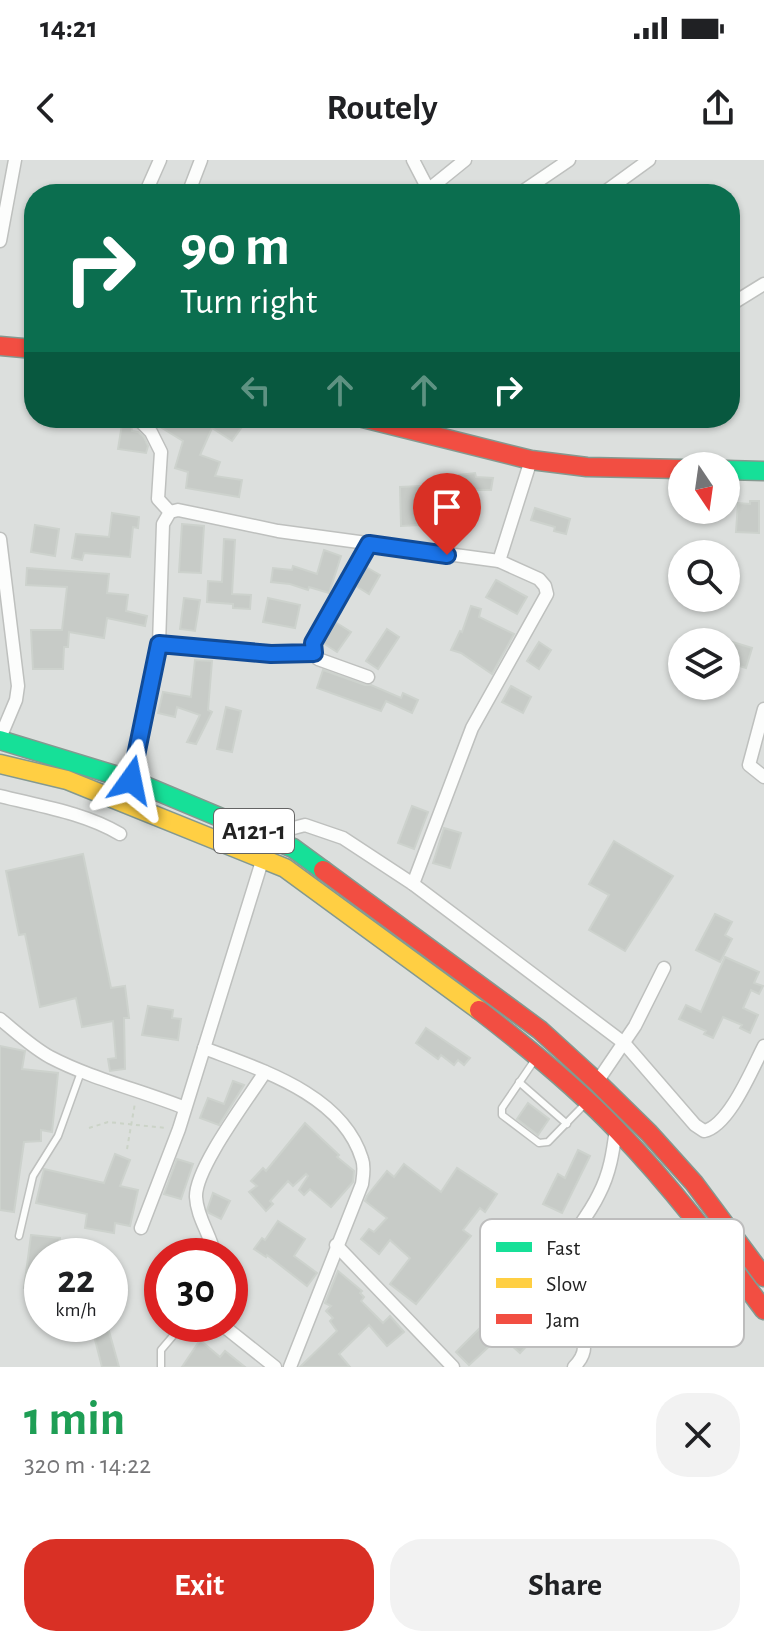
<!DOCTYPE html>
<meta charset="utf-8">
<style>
:root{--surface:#fff;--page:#f2f2f2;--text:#202124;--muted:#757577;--accent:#d93025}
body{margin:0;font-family:"Alegreya Sans",sans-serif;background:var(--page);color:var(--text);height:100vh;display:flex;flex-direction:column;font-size:30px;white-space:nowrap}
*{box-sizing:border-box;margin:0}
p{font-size:26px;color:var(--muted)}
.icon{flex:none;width:44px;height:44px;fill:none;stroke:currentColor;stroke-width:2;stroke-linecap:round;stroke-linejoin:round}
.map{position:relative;height:1207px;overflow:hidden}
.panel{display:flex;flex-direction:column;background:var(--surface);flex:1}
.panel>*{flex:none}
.hud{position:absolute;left:24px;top:24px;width:716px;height:244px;border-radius:32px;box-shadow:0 2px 6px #0004;background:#0b6e4f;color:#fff;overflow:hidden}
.needle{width:52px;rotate:167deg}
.fabs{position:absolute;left:668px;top:292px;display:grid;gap:16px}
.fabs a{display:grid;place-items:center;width:72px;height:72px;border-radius:50%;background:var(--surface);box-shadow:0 2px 6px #0004;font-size:40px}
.speed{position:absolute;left:24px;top:1078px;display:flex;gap:16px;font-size:40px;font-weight:700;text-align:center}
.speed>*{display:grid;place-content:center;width:104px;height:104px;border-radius:50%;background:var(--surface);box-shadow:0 2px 6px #0004;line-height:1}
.speed small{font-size:20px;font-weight:400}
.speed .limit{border:12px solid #d22;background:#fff;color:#111}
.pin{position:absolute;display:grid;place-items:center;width:68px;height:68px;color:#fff;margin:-82px -34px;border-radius:50% 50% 50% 0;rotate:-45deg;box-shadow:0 0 8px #0007}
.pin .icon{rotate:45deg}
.me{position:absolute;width:88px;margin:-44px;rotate:12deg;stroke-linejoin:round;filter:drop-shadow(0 0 6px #0008)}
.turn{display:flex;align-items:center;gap:28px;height:168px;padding:0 24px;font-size:36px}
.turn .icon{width:104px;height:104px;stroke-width:2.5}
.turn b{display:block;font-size:56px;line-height:68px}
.lanes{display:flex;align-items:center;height:76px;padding:0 24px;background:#0003;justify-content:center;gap:40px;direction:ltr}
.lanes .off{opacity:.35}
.round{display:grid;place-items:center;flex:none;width:84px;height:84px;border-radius:32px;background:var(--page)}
.overview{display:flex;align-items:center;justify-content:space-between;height:136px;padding:0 24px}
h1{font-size:48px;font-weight:600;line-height:60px;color:#1e9e55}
.primary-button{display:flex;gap:16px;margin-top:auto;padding:16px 24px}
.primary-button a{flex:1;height:92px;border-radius:32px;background:var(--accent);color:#fff;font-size:32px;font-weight:600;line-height:92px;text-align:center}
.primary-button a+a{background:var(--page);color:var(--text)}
.status{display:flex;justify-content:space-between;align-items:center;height:56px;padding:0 40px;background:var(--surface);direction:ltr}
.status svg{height:22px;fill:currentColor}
header{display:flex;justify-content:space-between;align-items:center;height:104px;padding:0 24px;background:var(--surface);font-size:36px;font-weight:600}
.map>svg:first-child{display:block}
.residential{fill:#dcdfdd;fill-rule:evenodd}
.building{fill:#c7cbc7;stroke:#cdd2cd;stroke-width:2}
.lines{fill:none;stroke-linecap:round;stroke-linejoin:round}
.lane-casing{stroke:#bec0be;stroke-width:9}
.street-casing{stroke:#bec0be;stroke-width:15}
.fast-casing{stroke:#849990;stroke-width:21}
.slow-casing{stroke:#849990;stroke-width:21}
.jam-casing{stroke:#849990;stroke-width:21}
.path{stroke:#cbd3c7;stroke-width:2;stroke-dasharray:4 4;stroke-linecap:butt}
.lane{stroke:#fcfdfc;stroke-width:6}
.street{stroke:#fcfdfc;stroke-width:12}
.fast{stroke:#16e098;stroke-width:18}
.slow{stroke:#ffcf43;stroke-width:18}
.jam{stroke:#f24e42;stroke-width:18}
.route-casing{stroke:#114b97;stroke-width:20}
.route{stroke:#1a73e8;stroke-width:14}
.labels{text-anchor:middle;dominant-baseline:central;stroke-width:7;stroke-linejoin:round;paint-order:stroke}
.shield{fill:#fff;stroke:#646464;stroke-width:2}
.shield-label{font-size:26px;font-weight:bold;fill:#222}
.key{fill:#fff;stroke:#bdbdbd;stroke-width:2}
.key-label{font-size:22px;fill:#222}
</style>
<div class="status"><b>14:21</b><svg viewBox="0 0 49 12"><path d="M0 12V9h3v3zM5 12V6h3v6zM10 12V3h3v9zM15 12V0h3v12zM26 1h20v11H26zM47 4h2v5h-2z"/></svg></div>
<header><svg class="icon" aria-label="back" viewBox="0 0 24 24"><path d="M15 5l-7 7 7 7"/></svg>Routely<svg class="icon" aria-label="share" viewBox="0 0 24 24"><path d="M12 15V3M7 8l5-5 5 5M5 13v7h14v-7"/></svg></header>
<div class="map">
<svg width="764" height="1207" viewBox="0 0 764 1207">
<rect width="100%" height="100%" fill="#ebf0ec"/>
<path class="residential" d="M0 0H764V1207H0ZM34 34H730V258H34ZM682 306H726V350H682ZM682 394H726V438H682ZM682 482H726V526H682ZM42 1096H110V1164H42ZM162 1096H230V1164H162Z"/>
<g class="building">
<polygon points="169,258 235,258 244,264 232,281 212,268 200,295 220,302 215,316 242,320 239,337 186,328 188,312 175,308 183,281 162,268"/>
<polygon points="122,264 131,265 132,271 138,272 144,277 148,286 146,293 118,289"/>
<polygon points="475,313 476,317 493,318 491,330 460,330 459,315"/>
<polygon points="420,326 420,328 446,329 445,346 421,345 421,365 401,366 400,327"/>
<polygon points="750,341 759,341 759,373 736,372 738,343 750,344"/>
<polygon points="535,348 570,359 566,374 554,371 555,367 531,360"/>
<polygon points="112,353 139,357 138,368 133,367 130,397 84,393 82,400 72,398 76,374 109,377"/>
<polygon points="182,364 204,366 201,413 179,412"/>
<polygon points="35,365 59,369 55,396 31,392"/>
<polygon points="224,379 235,380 232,434 251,435 250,449 233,448 233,444 207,442 208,421 222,422"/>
<polygon points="324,390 341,396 329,433 309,427 308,430 290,424 271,422 273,408 292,410 293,406 317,414"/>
<polygon points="366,407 380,415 369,434 356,426"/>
<polygon points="27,408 109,414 107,433 128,435 126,451 147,456 145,466 107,458 104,478 69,472 68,487 64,487 63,509 33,509 31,470 62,470 67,427 26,425"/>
<polygon points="496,420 527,437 517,454 486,437"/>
<polygon points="184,438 200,440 195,471 180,469"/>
<polygon points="268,438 300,445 295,468 263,462"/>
<polygon points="471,446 481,449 479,457 514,474 492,514 461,493 451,490 460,471 462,472"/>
<polygon points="335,462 351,472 337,492 323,483"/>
<polygon points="387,469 399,477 378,509 366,501"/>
<polygon points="726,480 752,488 746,508 726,502"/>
<polygon points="539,482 551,490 539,509 527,501"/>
<polygon points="195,500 212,501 208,550 212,552 196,584 187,582 200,555 177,547 175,557 158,553 163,532 191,537"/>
<polygon points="323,510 365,525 371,525 401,538 403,533 418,540 412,553 386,541 381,551 317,528"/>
<polygon points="511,526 531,537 523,553 502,542"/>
<polygon points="226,547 241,551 232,592 217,589"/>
<polygon points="412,646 428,652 414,689 398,683"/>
<polygon points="444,668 461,673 450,708 433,703"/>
<polygon points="614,681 673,716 625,791 589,770 609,735 589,724"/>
<polygon points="83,694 111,828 125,826 129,858 124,858 125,909 110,911 108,899 116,898 113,861 82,867 76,838 40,847 25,774 19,775 6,711"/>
<polygon points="715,754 732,762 725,775 732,779 720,802 696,790"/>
<polygon points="725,797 759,812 754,823 763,826 759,834 751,830 743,848 758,855 750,873 740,868 742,865 723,857 713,878 704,874 706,871 679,859 686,845 701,852"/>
<polygon points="148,846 173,850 172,858 181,859 178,880 142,875"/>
<polygon points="426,868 470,898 464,905 458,900 454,905 441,895 438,899 416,883"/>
<polygon points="0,886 25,891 22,909 58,913 52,972 41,970 41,981 24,982 14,1052 0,1050"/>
<polygon points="233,921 244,925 219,965 200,958 208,938 224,944"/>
<polygon points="528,943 549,959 538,975 517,959"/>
<polygon points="305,963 339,995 337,997 354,1011 353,1022 331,1047 310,1029 304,1035 299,1030 308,1016 306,1014 293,1026 288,1021 270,1041 273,1044 266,1051 249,1032 257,1026 251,1021 263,1008 266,1011"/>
<polygon points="578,990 590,996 562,1053 543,1044 558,1014 565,1018"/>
<polygon points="115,994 130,1000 120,1026 138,1030 130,1066 115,1063 114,1073 85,1068 87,1054 36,1043 44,1009 104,1023"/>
<polygon points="177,999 193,1004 181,1039 164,1034"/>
<polygon points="404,1004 441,1032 457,1008 497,1034 485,1052 480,1048 463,1070 471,1076 416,1144 390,1124 410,1098 390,1080 379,1094 361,1079 369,1069 374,1072 387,1058 365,1041 367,1036 387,1011 394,1017"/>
<polygon points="213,1033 230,1041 221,1059 209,1053 207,1050"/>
<polygon points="278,1061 305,1079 294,1096 317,1113 307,1126 267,1095 266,1097 254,1089 262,1078 265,1080"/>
<polygon points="31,1075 60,1078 58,1096 42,1096 42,1131 24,1128"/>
<polygon points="338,1111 362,1131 360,1133 364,1137 361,1141 383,1163 390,1156 404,1172 387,1186 369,1165 339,1194 350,1207 300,1207 337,1171 330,1161 333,1158 326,1151 331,1146 325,1143"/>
<polygon points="538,1156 547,1164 520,1193 511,1185"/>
<polygon points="91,1164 107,1164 119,1207 102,1207"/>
<polygon points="482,1166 496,1180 469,1205 456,1192"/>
<polygon points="200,1180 220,1197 225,1191 245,1207 182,1207"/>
</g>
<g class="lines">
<defs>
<g id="lane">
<polyline points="534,901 502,948 502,955 539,983 548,982 585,944"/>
<polyline points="519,922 567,964"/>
<polyline points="19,1076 33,1016 58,976 81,912"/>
<polyline points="161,1207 161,1190 183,1164"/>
</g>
<g id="street">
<polyline points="413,0 428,29"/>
<polyline points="145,34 160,0"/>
<polyline points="188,34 201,0"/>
<polyline points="423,34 465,0"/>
<polyline points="519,34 569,0"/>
<polyline points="602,34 649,0"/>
<polyline points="0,81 15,0"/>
<polyline points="730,145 764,124"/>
<polyline points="137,258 151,272 161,292 158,339 170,352"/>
<polyline points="0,379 18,526 16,540 0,578"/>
<polyline points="499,401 531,300"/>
<polyline points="159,484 271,494 314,493"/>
<polyline points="368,517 318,499 313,483 369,384"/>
<polyline points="764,549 749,605 764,617"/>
<polyline points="131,620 159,484 163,364 170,352 178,350 278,371 499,401 539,419 545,426 547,434 472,568 413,724"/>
<path d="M0 636C40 646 85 653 120 674"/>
<path d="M267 675 305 665 343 678 413 724 624 883 695 965 704 971C729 966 752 909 764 886"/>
<path d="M0 859C16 872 32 887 50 897 92 919 140 930 185 948"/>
<path d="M204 888C261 910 342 934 362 999 365 1007 363 1016 362 1024L290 1207"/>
<polyline points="597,922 635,866 664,808"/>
<polyline points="141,1068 179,969 263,698"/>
<polyline points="336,1085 453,1207"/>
<path d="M215 1096C211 1075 197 1058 196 1037 195 1008 248 939 265 912"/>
<polyline points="221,1164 275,1207"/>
<path d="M574 1207C609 1171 541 1158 549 1125 556 1089 584 1066 599 1034 610 1013 613 992 616 969"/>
</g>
<g id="fast">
<polyline points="726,310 764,311"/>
<polyline points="0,580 131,620 293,688 323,710"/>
</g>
<polyline id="slow" points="0,604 67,620 285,708 479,850"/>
<g id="jam">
<polyline points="0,186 34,189"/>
<polyline points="363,258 531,300 587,307 682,309"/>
<polyline points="323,710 540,870 597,922 649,973 694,1023 764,1117"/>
<path d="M479 850C527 887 575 926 617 970 671 1026 718 1088 764 1150"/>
</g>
</defs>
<use href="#lane" class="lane-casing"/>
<use href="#street" class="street-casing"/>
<use href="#fast" class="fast-casing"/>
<use href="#slow" class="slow-casing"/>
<use href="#jam" class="jam-casing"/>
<g class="path">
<polyline points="89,968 108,962 166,968"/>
<polyline points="127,989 135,943"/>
</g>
<use href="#lane" class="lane"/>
<use href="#street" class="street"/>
<use href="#fast" class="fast"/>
<use href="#slow" class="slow"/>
<use href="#jam" class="jam"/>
</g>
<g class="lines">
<defs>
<polyline id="route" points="131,620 159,484 271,494 314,493 313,483 369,384 447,395"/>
</defs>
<use href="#route" class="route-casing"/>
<use href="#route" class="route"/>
</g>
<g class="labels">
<rect class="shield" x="214" y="649" width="80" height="44" rx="6"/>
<g class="shield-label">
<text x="254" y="671">A121-1</text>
</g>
</g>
<rect x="480" y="1059" width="264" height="128" rx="12" class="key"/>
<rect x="496" y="1082" width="36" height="10" fill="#16e098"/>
<rect x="496" y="1118" width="36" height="10" fill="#ffcf43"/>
<rect x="496" y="1154" width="36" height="10" fill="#f24e42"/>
<g class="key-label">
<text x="546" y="1095">Fast</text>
<text x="546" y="1131">Slow</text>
<text x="546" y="1167">Jam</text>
</g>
</svg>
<div class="fabs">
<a><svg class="needle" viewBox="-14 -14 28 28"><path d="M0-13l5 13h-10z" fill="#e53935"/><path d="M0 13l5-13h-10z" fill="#757577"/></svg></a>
<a><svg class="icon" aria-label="search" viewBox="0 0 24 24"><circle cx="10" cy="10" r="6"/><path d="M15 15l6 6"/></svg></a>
<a><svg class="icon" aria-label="layers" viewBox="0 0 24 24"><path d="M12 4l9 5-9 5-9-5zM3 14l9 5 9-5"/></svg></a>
</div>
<div class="speed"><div>22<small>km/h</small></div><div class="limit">30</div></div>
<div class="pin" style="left:447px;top:395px;background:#d93025"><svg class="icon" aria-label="arrive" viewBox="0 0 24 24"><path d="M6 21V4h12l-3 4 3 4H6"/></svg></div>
<svg class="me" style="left:131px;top:620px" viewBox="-20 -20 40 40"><path d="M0-17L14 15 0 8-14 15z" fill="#1a73e8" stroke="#fff" stroke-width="4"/></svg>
<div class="hud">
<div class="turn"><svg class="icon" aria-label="right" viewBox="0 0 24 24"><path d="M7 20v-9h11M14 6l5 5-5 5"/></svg><div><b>90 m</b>Turn right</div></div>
<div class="lanes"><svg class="icon off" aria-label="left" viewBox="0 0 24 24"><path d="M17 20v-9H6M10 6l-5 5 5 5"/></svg><svg class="icon off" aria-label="ahead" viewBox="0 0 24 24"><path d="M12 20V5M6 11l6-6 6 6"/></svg><svg class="icon off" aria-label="ahead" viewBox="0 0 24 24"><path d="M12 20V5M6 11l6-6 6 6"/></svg><svg class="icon" aria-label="right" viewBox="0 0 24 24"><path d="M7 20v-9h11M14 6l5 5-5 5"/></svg></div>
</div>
</div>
<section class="panel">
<div class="overview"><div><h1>1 min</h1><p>320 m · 14:22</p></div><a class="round"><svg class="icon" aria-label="close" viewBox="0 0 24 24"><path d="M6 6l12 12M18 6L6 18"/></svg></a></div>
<div class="primary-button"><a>Exit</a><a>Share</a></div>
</section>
